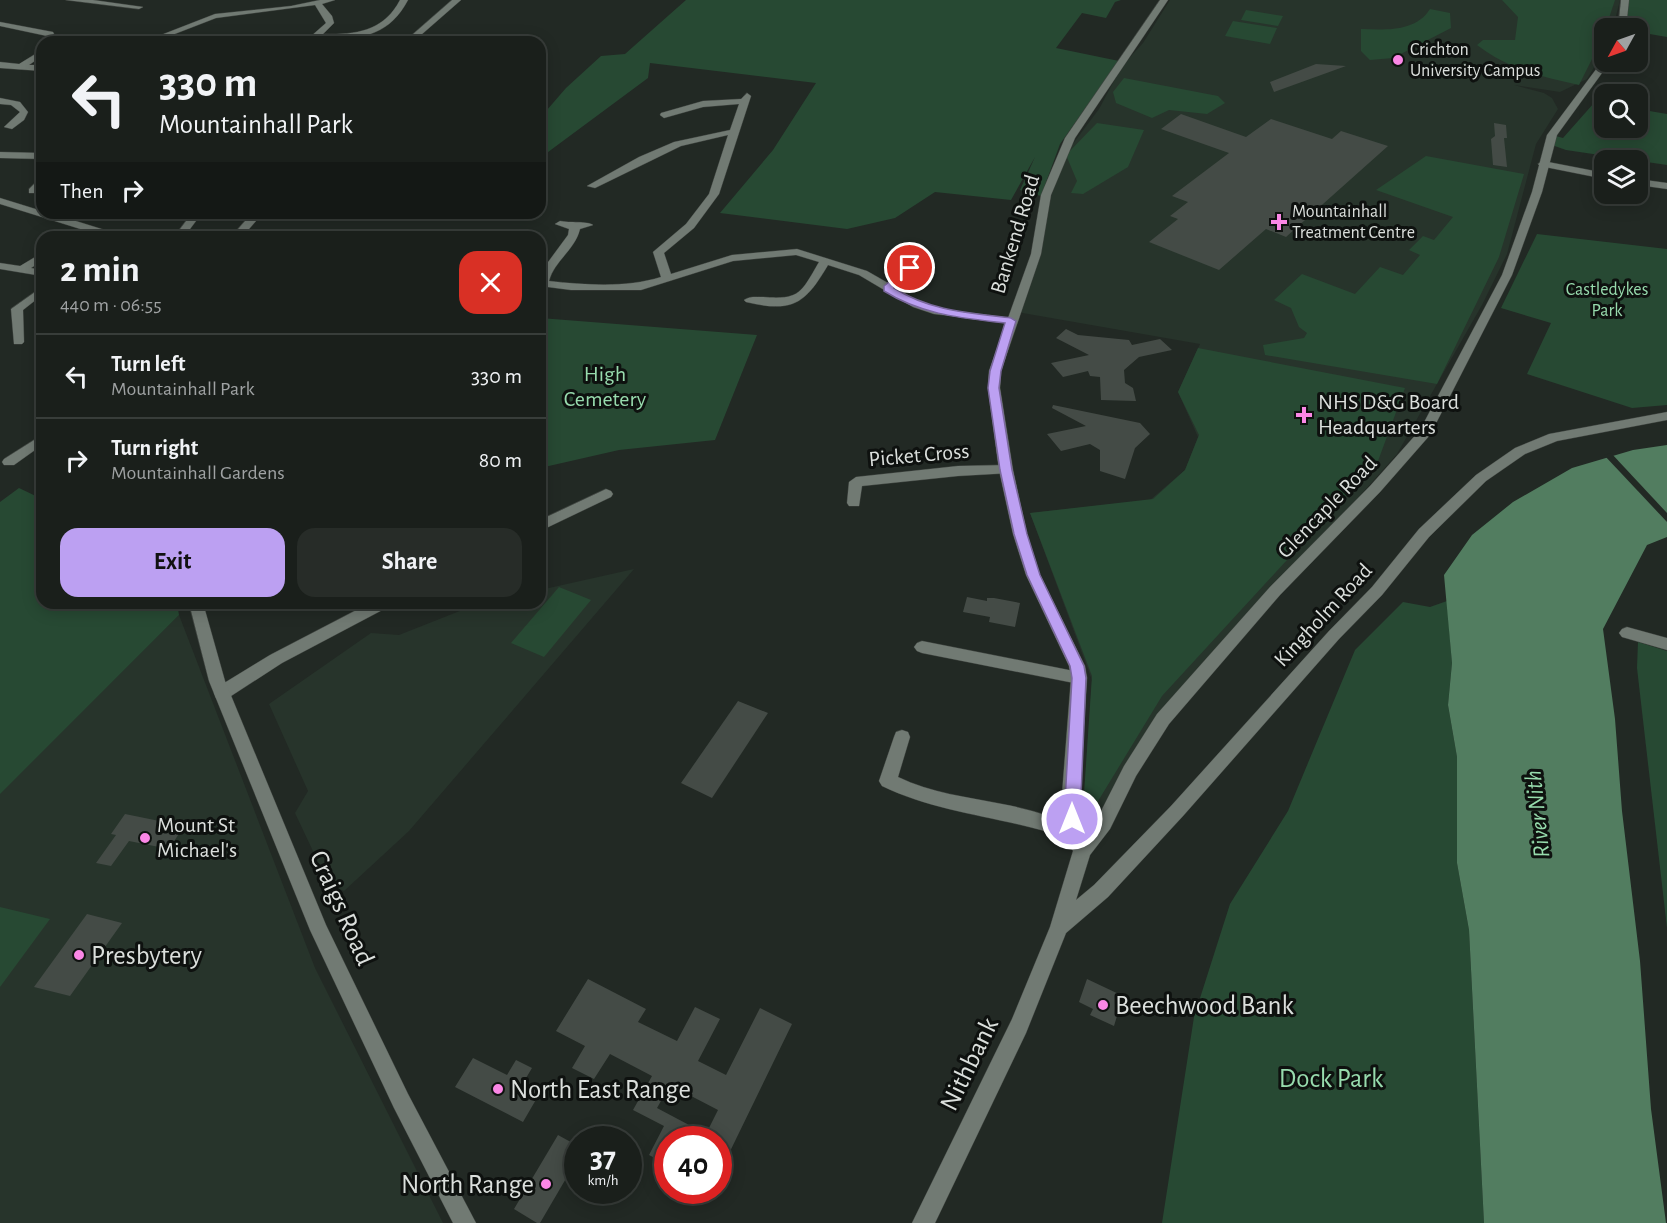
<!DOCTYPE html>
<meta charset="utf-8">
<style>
:root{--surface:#1a1f1b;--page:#272c28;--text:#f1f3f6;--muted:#9fa2a3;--line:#383d3a;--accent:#bca0f2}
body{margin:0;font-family:"Alegreya Sans",sans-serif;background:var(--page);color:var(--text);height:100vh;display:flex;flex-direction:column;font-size:22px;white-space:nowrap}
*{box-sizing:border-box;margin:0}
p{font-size:20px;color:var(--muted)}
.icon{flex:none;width:33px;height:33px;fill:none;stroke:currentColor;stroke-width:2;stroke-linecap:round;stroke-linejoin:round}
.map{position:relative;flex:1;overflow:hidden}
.panel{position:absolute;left:36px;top:231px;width:510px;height:378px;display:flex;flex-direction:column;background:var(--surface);border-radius:18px;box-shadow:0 3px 15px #0003,0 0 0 2px var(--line)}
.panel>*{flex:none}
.banner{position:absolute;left:36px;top:36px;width:510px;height:183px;border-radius:18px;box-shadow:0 3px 15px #0003,0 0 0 2px var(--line);background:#1a1f1b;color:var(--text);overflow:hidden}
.needle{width:39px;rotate:230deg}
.controls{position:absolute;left:1594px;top:18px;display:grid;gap:12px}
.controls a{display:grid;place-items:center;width:54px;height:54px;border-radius:12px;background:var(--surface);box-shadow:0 3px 15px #0003,0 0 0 2px var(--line);font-size:30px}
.speed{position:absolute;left:564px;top:1126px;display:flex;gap:12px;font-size:30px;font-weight:700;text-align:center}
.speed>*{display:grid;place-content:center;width:78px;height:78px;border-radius:50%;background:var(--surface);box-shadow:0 3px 15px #0003,0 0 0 2px var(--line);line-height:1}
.speed small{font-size:15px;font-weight:400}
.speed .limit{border:9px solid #d22;background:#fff;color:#111}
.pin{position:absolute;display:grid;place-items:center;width:51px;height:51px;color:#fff;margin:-26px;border:3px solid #fff;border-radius:50%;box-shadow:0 2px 6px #0007}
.me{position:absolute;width:66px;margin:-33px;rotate:0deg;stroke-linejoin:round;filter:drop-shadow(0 0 4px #0008)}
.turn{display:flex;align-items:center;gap:21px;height:126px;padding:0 24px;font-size:27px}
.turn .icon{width:78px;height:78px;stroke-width:2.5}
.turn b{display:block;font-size:42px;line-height:51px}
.then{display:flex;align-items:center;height:57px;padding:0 24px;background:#0003;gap:12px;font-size:22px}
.round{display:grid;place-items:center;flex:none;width:63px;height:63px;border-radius:18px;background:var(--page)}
.headline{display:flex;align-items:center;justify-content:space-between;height:102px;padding:0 24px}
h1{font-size:36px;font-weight:700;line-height:45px}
.button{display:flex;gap:12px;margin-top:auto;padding:12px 24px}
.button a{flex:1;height:69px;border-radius:18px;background:var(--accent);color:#111;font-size:24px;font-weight:700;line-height:69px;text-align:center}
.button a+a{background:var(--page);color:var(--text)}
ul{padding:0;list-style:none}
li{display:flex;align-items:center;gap:18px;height:84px;padding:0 24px;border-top:2px solid var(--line)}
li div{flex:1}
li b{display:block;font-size:22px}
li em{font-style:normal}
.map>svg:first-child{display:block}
.built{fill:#27342b}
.green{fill:#274933}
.water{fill:#527d60}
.pier{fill:#222924}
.building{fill:#444b46;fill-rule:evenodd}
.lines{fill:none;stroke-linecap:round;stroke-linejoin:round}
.street-casing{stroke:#3e433f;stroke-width:1}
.secondary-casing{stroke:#3e433f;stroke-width:1}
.street{fill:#717a73;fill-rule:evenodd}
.secondary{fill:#717a73;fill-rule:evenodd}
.route{fill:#bca0f2;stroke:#7a689d;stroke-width:1.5}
.poi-dot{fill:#fb87e6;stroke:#0e110f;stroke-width:2}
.labels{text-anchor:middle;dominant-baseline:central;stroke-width:6;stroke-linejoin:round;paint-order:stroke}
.far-poi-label{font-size:18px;fill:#dbdfdc;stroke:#0e110f;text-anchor:start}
.far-park-label{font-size:18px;fill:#97dbad;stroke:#0e110f}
.street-label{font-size:22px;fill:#dbdfdc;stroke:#0e110f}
.park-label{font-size:22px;fill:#97dbad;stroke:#0e110f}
.poi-label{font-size:22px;fill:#dbdfdc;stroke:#0e110f;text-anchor:start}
.water-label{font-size:24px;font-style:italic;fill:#97dcad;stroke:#0e110f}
.near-street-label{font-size:27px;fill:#dbdfdc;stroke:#0e110f}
.near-poi-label{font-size:27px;fill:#dbdfdc;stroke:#0e110f;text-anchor:start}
.near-park-label{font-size:27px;fill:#97dbad;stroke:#0e110f}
</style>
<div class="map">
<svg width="1667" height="1223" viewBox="0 0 1667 1223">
<rect width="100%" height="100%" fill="#222924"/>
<g class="built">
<polygon points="1170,0 1620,0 1613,28 1605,28 1605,49 1587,79 1560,92 1514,85 1544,93 1552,98 1558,109 1536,144 1507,254 1482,305 1397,454 1181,697 1106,817 1083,809 1092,680 1030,513 1150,500 1185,470 1198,437 1178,392 1200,344 1017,312 1055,183 1072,145 1099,109 1122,66 1143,43"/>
<polygon points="634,569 409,831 344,891 329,885 295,813 308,791 269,704 371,633 399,635 480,603 540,603 540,590"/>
<polygon points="179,615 315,968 443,1223 0,1223 0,793"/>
</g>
<g class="green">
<polygon points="686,0 1121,0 1115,2 1106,18 1082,13 1056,48 1119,61 1060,144 1041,196 1020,190 1035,157 1011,200 935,192 895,218 847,229 720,213 773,150 816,83 650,63 648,78 540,158 540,118 566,88 601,56 625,54"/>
<path d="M1502 0H1615L1602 39 1579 85C1542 77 1508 69 1477 45L1483 40H1515L1518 17Z"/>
<polygon points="1625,0 1667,0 1667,37 1638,32 1638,28 1622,28"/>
<path d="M1430 9 1450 13 1451 28 1393 58 1370 60 1361 51V29C1385 30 1416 32 1430 9Z"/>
<polygon points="1246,10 1283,16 1278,26 1241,20"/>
<polygon points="1233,21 1277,28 1270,44 1225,36"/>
<polygon points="1124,78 1218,96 1225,103 1207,114 1169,110 1152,118 1116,103 1113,92"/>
<polygon points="1594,103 1605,105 1605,128 1638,128 1638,109 1667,114 1667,165 1566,150 1549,144 1552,135 1563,138"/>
<polygon points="1097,123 1144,130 1128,167 1083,194 1071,193 1077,181 1066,155"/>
<polygon points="1426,156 1524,174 1499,257 1437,384 1265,355 1263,345 1304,338 1307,333 1299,327 1291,308 1274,300 1302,274 1355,294 1380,267 1403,275 1420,255 1409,250 1423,236 1434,240 1453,217 1376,190"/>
<polygon points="1537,234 1667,249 1667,405 1632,408 1527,374 1551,323 1501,308"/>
<polygon points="540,318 757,335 715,440 619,450 540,468"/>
<polygon points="1198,348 1405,388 1378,461 1162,696 1092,811 1083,809 1092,676 1030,513 1153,499 1185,470 1199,435 1178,392"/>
<polygon points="19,488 42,499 42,603 177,603 179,615 0,794 0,502"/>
<polygon points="559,587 591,600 544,657 511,643"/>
<polygon points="1447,601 1452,663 1448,705 1457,757 1457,863 1469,930 1484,1223 1162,1223 1194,1017 1230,904 1288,811 1355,650 1403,602 1430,607"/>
<polygon points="1638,642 1667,651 1667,928 1637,668"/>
<polygon points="0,907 50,919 0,987"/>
</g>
<polygon class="water" points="1667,445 1667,537 1647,545 1603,629 1615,719 1622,811 1640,961 1651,1109 1666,1223 1484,1223 1469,930 1457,863 1457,757 1448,705 1452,663 1444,575 1472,535 1513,502 1572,468 1633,450"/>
<polygon class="pier" points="1611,453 1667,513 1667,522 1604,455"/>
<g class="building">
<polygon points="1316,64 1346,66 1274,92 1270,82"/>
<polygon points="1181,114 1246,137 1271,119 1332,139 1341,131 1388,146 1286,237 1266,229 1219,270 1149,242 1178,219 1170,216 1188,202 1172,196 1229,153 1161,129"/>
<polygon points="1494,123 1506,125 1507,138 1504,138 1507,167 1493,165 1491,139 1495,136"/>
<polygon points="1066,329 1078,335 1129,340 1132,345 1160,339 1172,350 1139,357 1124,370 1125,383 1133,388 1136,401 1101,400 1100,377 1090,376 1088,371 1063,377 1051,363 1089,355 1056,338"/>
<polygon points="1053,405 1140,423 1150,434 1135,448 1125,479 1100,471 1100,450 1090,444 1061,451 1047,434 1086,426 1052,408"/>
<polygon points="967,597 987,601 987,598 994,598 1020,603 1015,627 989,622 990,617 963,612"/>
<polygon points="738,701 768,713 712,798 681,783"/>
<polygon points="125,814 184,826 169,849 129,841 111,866 96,863 116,835 111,834"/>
<polygon points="87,914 122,923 70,996 34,987"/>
<path d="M588 979 646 1009 638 1022 677 1041 695 1007 720 1019 698 1061 726 1075 760 1008 792 1024 718 1176V1140H668V1165L649 1155 664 1126 633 1110 652 1076 610 1054 594 1079 572 1068 585 1046 556 1031ZM670 1085 718 1110 706 1134 657 1108Z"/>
<polygon points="1087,979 1123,996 1114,1026 1090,1015 1093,1009 1079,1002"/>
<polygon points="473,1058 507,1075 516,1060 532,1068 523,1083 541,1091 523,1122 455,1087"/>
<polygon points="558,1135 578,1146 578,1158 540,1223 537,1223 514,1209"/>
</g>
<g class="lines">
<defs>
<g id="street">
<polygon points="66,0 93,0 143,7 139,9"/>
<path d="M320 0H335L322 4 332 16 334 23 323 34C356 35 384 31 400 0H408C388 38 357 40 318 39L315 42H309V38L326 23 315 5 216 18 154 42H143L215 14 291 6Z"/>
<polygon points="452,0 461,0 413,42 404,42"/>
<polygon points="0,22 53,32 58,42 50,42 47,36 0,26"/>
<polygon points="231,38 235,40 233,42 224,42"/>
<polygon points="42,50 42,56 29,65 42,65 42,71 0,68 0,62 19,64"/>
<path d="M747 93 751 96 719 194 694 228 664 253 671 274 732 255 797 249 867 271 888 283 910 265 915 268 896 288 921 303 940 309 1011 318 1017 321 1015 323 934 314 913 307 859 275 828 265C805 304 793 313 746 302L744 300C750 296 755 297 763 297 800 300 801 293 819 262L796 255 733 261 641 290H571L540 286V273L568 235 569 229 555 224 560 221C569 223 588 221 593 225L580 229C575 250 554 261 549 281 585 285 626 288 661 277L653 252 686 224 709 194 728 135 681 146 595 188 587 186 639 157 674 142 730 130 739 104 703 107 664 118 660 115 661 113 703 101 741 99Z"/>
<polygon points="0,98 20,102 28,112 24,120 12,129 4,127 20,112 11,105 0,104"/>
<polygon points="0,152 42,153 42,159 0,158"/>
<polygon points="1543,161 1605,173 1605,179 1540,166 1538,164"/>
<polygon points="42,176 42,185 35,193 29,193 29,189"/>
<polygon points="1638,179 1667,183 1667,189 1638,185"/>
<polygon points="192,213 202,213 184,237 174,237"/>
<polygon points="252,213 263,213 242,237 231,237"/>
<polygon points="42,253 42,261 31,268 42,270 42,276 0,269 0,263 20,266"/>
<polygon points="42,287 42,295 23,310 24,342 22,344 14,344 11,309"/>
<polygon points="42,435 42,445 14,465 4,465 2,462 4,459"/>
<polygon points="1006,465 1011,467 1013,470 1011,473 958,476 862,486 859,506 849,506 847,503 849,482 856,477 958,466"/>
<polygon points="606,489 611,491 613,494 611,497 540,531 540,520"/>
<polygon points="370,603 390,603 388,607 282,663 228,698 222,700 216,698 214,693 216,688 270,655"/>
<polygon points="1627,627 1667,638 1667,650 1622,637 1619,633 1622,629"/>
<polygon points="922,641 1079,672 1085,673 1087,678 1085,683 1079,684 922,653 917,651 914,647 917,643"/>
<path d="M902 730 908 732 910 737 898 777C931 793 967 797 1002 804 1029 809 1054 817 1079 826L1082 832 1079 838 1073 840C1010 817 942 815 882 786L879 781 894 737 896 732Z"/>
</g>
<g id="secondary">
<polygon points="1160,0 1168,0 1075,138 1051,195 1041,254 1001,371 1000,388 1013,470 1027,534 1040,575 1085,666 1087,678 1079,807 1084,835 1098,817 1124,766 1157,714 1270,587 1370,486 1420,430 1502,275 1532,192 1547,135 1603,60 1610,62 1557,135 1542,192 1512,275 1430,435 1380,492 1280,595 1169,724 1136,776 1110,829 1090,855 1076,900 1094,885 1171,806 1329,631 1372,587 1419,529 1476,475 1515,448 1549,434 1667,412 1667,420 1557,441 1525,454 1486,481 1429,537 1382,595 1339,639 1183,816 1108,897 1066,933 1026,1033 935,1223 912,1223 1012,1019 1050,927 1073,851 1064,832 1061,807 1071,678 1069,666 1026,575 1013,534 999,470 988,388 989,371 1031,254 1041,195 1065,138"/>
<polygon points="1621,0 1629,0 1626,28 1618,28"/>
<polygon points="0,198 42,211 42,213 50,213 121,235 122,237 106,237 0,204"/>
<polygon points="189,603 203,603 225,681 326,925 408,1094 476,1223 453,1223 394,1108 310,930 209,681"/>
</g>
</defs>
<use href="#street" class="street-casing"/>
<use href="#secondary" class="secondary-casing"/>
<use href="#street" class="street"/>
<use href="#secondary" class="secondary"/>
</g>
<path class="route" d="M910 265 915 268 914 270 894 288C930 311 970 313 1011 318L1016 321 1001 371 999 388 1012 470 1027 534 1040 575 1084 666 1086 678 1080 819 1077 824 1072 826 1066 824 1064 819 1072 678 1070 666 1027 575 1014 534 1000 470 988 388 990 371 1005 323C962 318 922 315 884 291V286Z"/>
<g class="poi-dot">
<circle cx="1398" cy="60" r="6"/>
<path d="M1276 213h6v6h6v6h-6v6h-6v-6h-6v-6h6z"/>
<path d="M1301 406h6v6h6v6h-6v6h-6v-6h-6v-6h6z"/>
<circle cx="145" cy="838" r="6"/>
<circle cx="79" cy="955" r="6"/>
<circle cx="1103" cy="1005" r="6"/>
<circle cx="498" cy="1089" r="6"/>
<circle cx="546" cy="1184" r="6"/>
</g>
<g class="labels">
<g class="far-poi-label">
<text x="1410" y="50">Crichton<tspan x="1410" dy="21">University Campus</tspan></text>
<text x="1292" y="212">Mountainhall<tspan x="1292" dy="21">Treatment Centre</tspan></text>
</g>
<g class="far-park-label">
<text x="1607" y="290">Castledykes<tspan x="1607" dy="21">Park</tspan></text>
</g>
<g class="street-label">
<text transform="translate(1015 234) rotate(-73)">Bankend Road</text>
<text transform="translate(919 455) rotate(-5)">Picket Cross</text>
<text transform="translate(1327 507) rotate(-46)">Glencaple Road</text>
<text transform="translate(1323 615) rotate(-47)">Kingholm Road</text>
</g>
<g class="park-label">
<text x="605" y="374">High<tspan x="605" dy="25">Cemetery</tspan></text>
</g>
<g class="poi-label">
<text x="1318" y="402">NHS D&amp;G Board<tspan x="1318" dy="25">Headquarters</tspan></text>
<text x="157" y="825">Mount St<tspan x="157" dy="25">Michael's</tspan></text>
</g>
<g class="water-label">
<text transform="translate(1538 814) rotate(-96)">River Nith</text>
</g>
<g class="near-street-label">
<text transform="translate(342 908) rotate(66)">Craigs Road</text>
<text transform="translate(969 1064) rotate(-64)">Nithbank</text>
</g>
<g class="near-poi-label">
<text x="91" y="955">Presbytery</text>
<text x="1115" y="1005">Beechwood Bank</text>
<text x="510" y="1089">North East Range</text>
<text x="534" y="1184" text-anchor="end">North Range</text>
</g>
<g class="near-park-label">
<text x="1331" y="1078">Dock Park</text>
</g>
</g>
</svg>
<div class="controls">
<a><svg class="needle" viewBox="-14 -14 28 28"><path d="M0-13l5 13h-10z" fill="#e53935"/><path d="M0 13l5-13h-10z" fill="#9fa2a3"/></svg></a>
<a><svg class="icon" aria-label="search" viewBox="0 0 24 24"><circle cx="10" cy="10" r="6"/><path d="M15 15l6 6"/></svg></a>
<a><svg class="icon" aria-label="layers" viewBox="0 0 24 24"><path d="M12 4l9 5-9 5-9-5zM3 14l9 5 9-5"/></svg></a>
</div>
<div class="speed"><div>37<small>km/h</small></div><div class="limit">40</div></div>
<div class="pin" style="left:910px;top:268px;background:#d93025"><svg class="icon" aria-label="arrive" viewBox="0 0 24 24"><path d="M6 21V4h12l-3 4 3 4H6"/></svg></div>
<svg class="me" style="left:1072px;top:819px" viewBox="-20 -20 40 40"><circle r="17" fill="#bca0f2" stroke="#fff" stroke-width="3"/><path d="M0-11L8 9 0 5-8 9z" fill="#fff"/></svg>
<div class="banner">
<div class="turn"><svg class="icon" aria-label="left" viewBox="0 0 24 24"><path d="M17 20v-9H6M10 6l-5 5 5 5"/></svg><div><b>330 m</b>Mountainhall Park</div></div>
<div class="then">Then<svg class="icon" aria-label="right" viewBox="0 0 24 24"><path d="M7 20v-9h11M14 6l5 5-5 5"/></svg></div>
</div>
<section class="panel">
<div class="headline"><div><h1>2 min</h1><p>440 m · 06:55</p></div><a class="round" style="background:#d93025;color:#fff"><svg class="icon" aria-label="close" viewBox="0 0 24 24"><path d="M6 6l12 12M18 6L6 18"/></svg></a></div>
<ul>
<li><svg class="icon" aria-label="left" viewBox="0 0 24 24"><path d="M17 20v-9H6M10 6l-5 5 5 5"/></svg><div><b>Turn left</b><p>Mountainhall Park</p></div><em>330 m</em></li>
<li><svg class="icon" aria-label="right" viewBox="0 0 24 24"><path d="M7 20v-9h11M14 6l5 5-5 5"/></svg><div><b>Turn right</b><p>Mountainhall Gardens</p></div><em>80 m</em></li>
</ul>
<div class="button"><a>Exit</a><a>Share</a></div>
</section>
</div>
